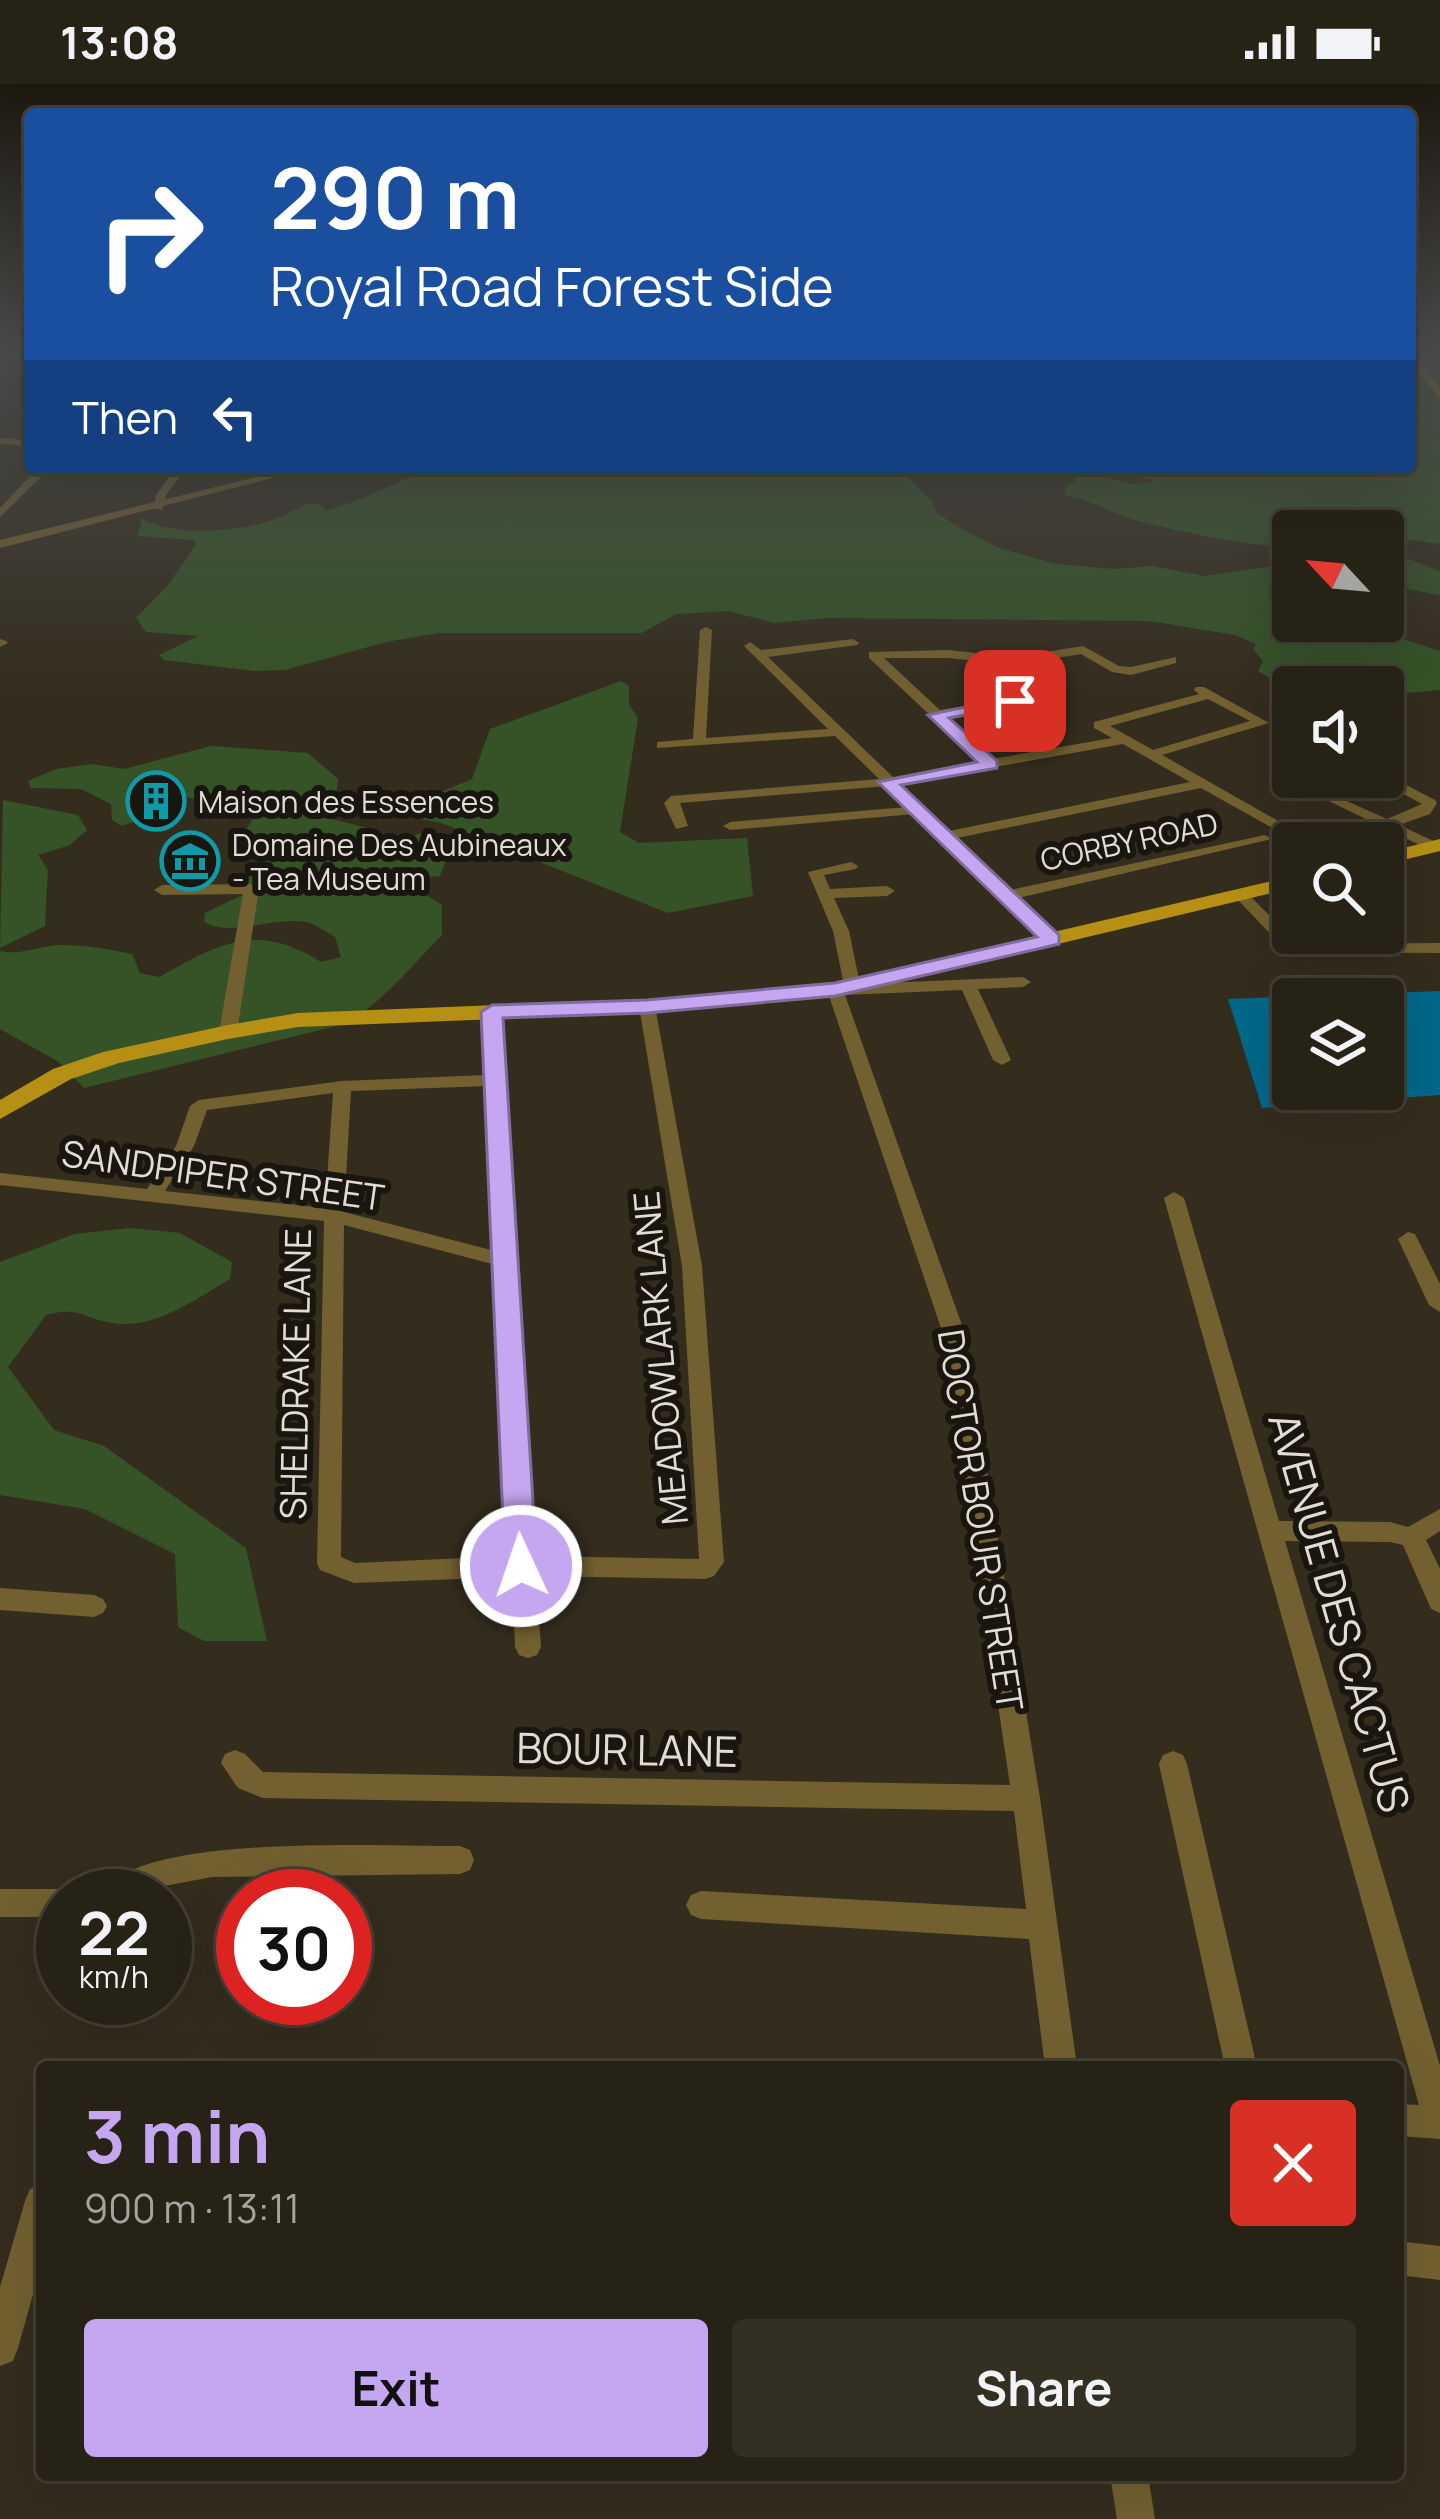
<!DOCTYPE html>
<meta charset="utf-8">
<style>
:root{--surface:#272216;--page:#332f23;--text:#f1f3f6;--muted:#a4a4a1;--line:#433f35;--accent:#c5a6f0}
body{margin:0;font-family:Manrope,sans-serif;background:var(--page);color:var(--text);height:100vh;display:flex;flex-direction:column;font-size:45px;white-space:nowrap}
*{box-sizing:border-box;margin:0}
p{font-size:39px;color:var(--muted)}
.icon{flex:none;width:66px;height:66px;fill:none;stroke:currentColor;stroke-width:2;stroke-linecap:round;stroke-linejoin:round}
.map{position:relative;flex:1;overflow:hidden}
.panel{position:absolute;left:36px;top:1977px;width:1368px;height:420px;display:flex;flex-direction:column;background:var(--surface);border-radius:12px;box-shadow:0 12px 48px #0002,0 0 0 3px var(--line)}
.panel>*{flex:none}
.banner{position:absolute;left:24px;top:24px;width:1392px;height:366px;border-radius:12px;box-shadow:0 12px 48px #0002,0 0 0 3px var(--line);background:#1a4fa0;color:#fff;overflow:hidden}
.needle{width:78px;rotate:296deg}
.fabs{position:absolute;left:1272px;top:426px;display:grid;gap:24px}
.fabs a{display:grid;place-items:center;width:132px;height:132px;border-radius:12px;background:var(--surface);box-shadow:0 12px 48px #0002,0 0 0 3px var(--line);font-size:60px}
.speed{position:absolute;left:36px;top:1785px;display:flex;gap:24px;font-size:60px;font-weight:700;text-align:center}
.speed>*{display:grid;place-content:center;width:156px;height:156px;border-radius:50%;background:var(--surface);box-shadow:0 12px 48px #0002,0 0 0 3px var(--line);line-height:1}
.speed small{font-size:30px;font-weight:400}
.speed .limit{border:18px solid #d22;background:#fff;color:#111}
.pin{position:absolute;display:grid;place-items:center;width:102px;height:102px;color:#fff;margin:-51px;border-radius:24px;box-shadow:0 6px 18px #0006}
.me{position:absolute;width:132px;margin:-66px;rotate:357deg;stroke-linejoin:round;filter:drop-shadow(0 0 9px #0008)}
.turn{display:flex;align-items:center;gap:42px;height:252px;padding:0 48px;font-size:54px}
.turn .icon{width:156px;height:156px;stroke-width:2.5}
.turn b{display:block;font-size:84px;line-height:102px}
.then{display:flex;align-items:center;height:114px;padding:0 48px;background:#0003;gap:24px;font-size:45px}
.round{display:grid;place-items:center;flex:none;width:126px;height:126px;border-radius:12px;background:var(--page)}
.headline{display:flex;align-items:center;justify-content:space-between;height:204px;padding:0 48px}
h1{font-size:72px;font-weight:700;line-height:90px;color:var(--accent)}
.button{display:flex;gap:24px;margin-top:auto;padding:24px 48px}
.button a{flex:1;height:138px;border-radius:12px;background:var(--accent);color:#111;font-size:48px;font-weight:700;line-height:138px;text-align:center}
.button a+a{background:var(--page);color:var(--text)}
.status{display:flex;justify-content:space-between;align-items:center;height:84px;padding:0 60px;background:var(--surface);direction:ltr}
.status svg{height:33px;fill:currentColor}
.map>svg:first-child{display:block}
.green{fill:#355326}
.water{fill:#016889;fill-rule:evenodd}
.lines{fill:none;stroke-linecap:round;stroke-linejoin:round}
.minor{fill:#726030;fill-rule:evenodd}
.tertiary{fill:#726030;fill-rule:evenodd}
.primary{fill:#b69015;fill-rule:evenodd}
.route{fill:#c5a6f0;stroke:#806c9c;stroke-width:3}
.labels{text-anchor:middle;dominant-baseline:central;stroke-width:12;stroke-linejoin:round;paint-order:stroke}
.far-poi-label{font-size:30px;fill:#e1ddd3;stroke:#19160f;text-anchor:start}
.far-street-label{font-size:30px;fill:#e1ddd3;stroke:#19160f}
.street-label{font-size:36px;fill:#e1ddd3;stroke:#19160f}
.near-street-label{font-size:42px;fill:#e1ddd3;stroke:#19160f}
</style>
<div class="status"><b>13:08</b><svg viewBox="0 0 49 12"><path d="M0 12V9h3v3zM5 12V6h3v6zM10 12V3h3v9zM15 12V0h3v12zM26 1h20v11H26zM47 4h2v5h-2z"/></svg></div>
<div class="map">
<svg width="1440" height="2435" viewBox="0 0 1440 2435">
<rect width="100%" height="100%" fill="#342d1e"/>
<g class="green">
<path d="M1410 270H1440V460L1415 456 1383 461V447H1293V464C1243 460 1195 451 1146 439 1118 432 1094 417 1066 412L1064 405 1076 396 1068 389 932 384C979 384 1027 381 1074 384 1108 386 1114 406 1155 397L1094 384H1410Z"/>
<path d="M422 384H776L775 388 798 384H898L932 417 937 429 960 444 999 464 1056 480 1114 485 1152 482 1204 492 1272 482 1269 496 1293 503V537H1348L1440 567V606L1383 611V603H1293V607L1258 587 1263 577 1253 565 1256 560 1235 551 1150 537 827 534 774 539 729 527 676 530 642 549H439L386 558 285 586 255 587 164 576 159 571 198 552 146 548 136 534 168 501 196 460 194 456 137 452 142 435C180 454 244 448 283 432 292 428 300 421 309 420 319 419 319 421 327 426 359 419 389 400 421 389Z"/>
<polygon points="1383,465 1440,487 1440,511 1391,502 1399,494 1383,490"/>
<polygon points="621,597 629,602 629,621 638,634 620,748 639,759 747,754 753,812 668,829 441,739 411,733 417,718 472,695 490,645"/>
<path d="M211 662 308 669 338 695 335 718 323 733 368 744 396 761 420 749 452 762 440 792 421 794 415 804 442 821V851C410 883 383 919 344 940L84 1004 59 978 0 945V867C21 872 40 861 61 861 85 861 108 865 132 870L140 889 159 893C219 860 256 837 321 878L341 873 335 853C328 849 318 842 310 839 276 830 233 855 204 838L205 829 242 811 260 765 242 752 262 720 252 715 201 717 163 706 144 720 138 736 122 742 112 736 111 720 81 705 31 704 28 697 56 685 92 680 124 685Z"/>
<polygon points="3,716 78,731 87,746 70,761 38,771 48,786 45,842 0,864"/>
<path d="M130 1144 180 1149 232 1178 230 1195C196 1215 154 1246 112 1239 82 1234 80 1222 46 1231L8 1283 54 1346 104 1362 246 1464 267 1557H204L178 1543 175 1470 85 1425 0 1411V1178L75 1150Z"/>
</g>
<path class="water" d="M1440 907V1011L1262 1024 1228 915ZM1293 915H1383V1005H1293Z"/>
<g class="lines">
<g class="minor">
<polygon points="0,354 30,356 30,362 0,360"/>
<polygon points="38,384 186,384 166,411 162,426 154,424 156,411 172,390 45,389 0,433 0,424"/>
<polygon points="243,384 230,388 225,385 226,384"/>
<path d="M706 543 712 546 706 654 828 645 744 562 750 558 761 566 853 555 859 559 857 561 768 573 893 693 979 677 869 574V568L948 566 1015 573 1083 562 1119 582 1131 583 1176 573V579L1131 591 1112 588 1081 570 1015 581 948 574H884L940 626 1046 609 1048 612 1042 616 947 633 992 675 1112 654 1094 644V638L1199 610 1194 606 1196 603H1204L1269 639 1162 671 1317 759H1299L1201 704 957 754 1010 806 1265 751 1272 755 1018 814 1058 852 1060 855 1052 860 1000 815 943 757 937 756 936 751 915 730 730 746 723 742 730 738 907 723 887 702 680 719 688 742 676 745 664 719 671 712 879 695 835 652 657 664V658L693 655 700 546ZM1208 615 1250 637 1153 666 1110 642ZM1123 660 1190 698 949 747 900 700Z"/>
<polygon points="0,555 6,557 8,559 0,563"/>
<polygon points="1293,684 1293,693 1387,735 1422,720 1378,696 1376,693 1383,693 1383,689 1435,716 1437,719 1430,730 1399,741 1440,760 1440,766 1430,766 1277,692"/>
<polygon points="851,778 858,782 856,785 824,791 830,805 887,802 895,807 887,812 834,814 849,847 860,900 1023,893 1031,898 1023,903 978,905 1011,976 1002,981 993,976 962,906 845,911 964,1247 1040,1714 1077,1983 1045,1983 1029,1855 701,1835 691,1831 686,1821 691,1811 701,1807 1026,1825 1014,1727 263,1714 238,1704 221,1679 225,1670 235,1666 245,1670 263,1688 1010,1701 942,1247 827,906 829,902 844,901 833,847 808,788"/>
<polygon points="251,800 259,805 237,948 228,953 219,948 243,810 162,811 154,806 162,801"/>
<polygon points="1241,806 1246,808 1294,856 1304,860 1440,859 1440,869 1295,868 1282,862 1236,814 1233,811"/>
<path d="M647 917 655 922 702 1182 724 1478 714 1492 705 1495 536 1492 541 1563 537 1571 528 1574 519 1571 515 1563 512 1493 354 1499 320 1486 317 1479 324 1137 0 1101V1089L147 1105 176 1062 190 1022 199 1016 342 997 487 991 484 928 486 924H498L535 1472 699 1475 682 1182 639 922ZM487 1002 495 1167 344 1128 351 1007ZM333 1009 325 1124 165 1107 194 1062 207 1026ZM344 1141 496 1181 511 1472 355 1479 341 1473Z"/>
<polygon points="1174,1108 1184,1114 1279,1437 1390,1438 1408,1443 1440,1425 1440,1447 1426,1456 1440,1485 1440,1529 1431,1525 1403,1461 1390,1458 1285,1457 1440,1982 1440,2055 1398,2052 1398,2020 1419,2021 1164,1114"/>
<polygon points="1408,1148 1415,1150 1440,1200 1440,1228 1429,1221 1398,1155"/>
<polygon points="0,1504 94,1511 103,1515 107,1522 103,1529 94,1533 0,1526"/>
<polygon points="1173,1667 1183,1671 1187,1680 1257,1983 1225,1983 1159,1680 1163,1671"/>
<path d="M460 1762 470 1766 474 1776 470 1786 460 1790 212 1793 159 1803 144 1812H101C129 1747 394 1763 460 1762Z"/>
<polygon points="0,1805 63,1805 75,1812 63,1812 63,1833 0,1833"/>
<polygon points="42,2100 42,2178 18,2264 13,2277 0,2282 0,2203 25,2117 30,2105"/>
<polygon points="1398,2157 1440,2162 1440,2196 1398,2191"/>
<polygon points="1110,2391 1148,2391 1155,2435 1117,2435"/>
</g>
<polygon class="tertiary" points="293,384 311,384 0,464 0,456"/>
<g class="primary">
<polygon points="1410,270 1440,303 1440,315 1410,279"/>
<polygon points="1440,755 1440,767 1383,781 1383,769"/>
<polygon points="1293,792 1293,804 835,913 647,929 298,943 228,955 119,979 71,995 0,1035 0,1016 53,985 103,968 228,941 298,929 647,915 835,899"/>
</g>
</g>
<linearGradient id="sky" x2="0" y2="1"><stop stop-color="#1d1910"/><stop offset="0.44" stop-color="#4a4c4c"/><stop offset="1" stop-color="#4a4c4c" stop-opacity="0"/></linearGradient>
<rect width="1440" height="611" fill="url(#sky)"/>
<polygon class="route" points="1015,612 1023,617 1020,621 949,634 997,677 997,684 901,701 1059,851 1059,860 835,912 647,929 503,934 537,1482 532,1491 521,1495 510,1491 505,1482 481,928 492,921 647,916 835,899 1037,853 878,698 977,678 928,631"/>
<defs>
<symbol id="building-ring" viewBox="-11 -11 22 22"><circle r="9.5" fill="#19160f" stroke="#0f9aa8" stroke-width="1.5"/><path d="M-4-6H4V6H1V3H-1V6H-4ZM-2.5-4.3h1.7v1.8h-1.7ZM.8-4.3h1.7v1.8H.8ZM-2.5-1h1.7V.8h-1.7ZM.8-1h1.7V.8H.8Z" fill="#0f9aa8"/></symbol>
<symbol id="museum-ring" viewBox="-11 -11 22 22"><circle r="9.5" fill="#19160f" stroke="#0f9aa8" stroke-width="1.5"/><path d="M0-6L6-3V-2H-6V-3ZM-5-1h2V3h-2ZM-1-1h2V3h-2ZM3-1h2V3H3ZM-6 4H6V6H-6Z" fill="#0f9aa8"/></symbol>
</defs>
<g fill-rule="evenodd">
<use href="#building-ring" x="123" y="684" width="66" height="66"/>
<use href="#museum-ring" x="157" y="744" width="66" height="66"/>
</g>
<g class="labels">
<g class="far-poi-label">
<text x="198" y="717">Maison des Essences</text>
<text x="232" y="760">Domaine Des Aubineaux<tspan x="232" dy="34">- Tea Museum</tspan></text>
</g>
<g class="far-street-label">
<text transform="translate(1129 757) rotate(-12)">CORBY ROAD</text>
</g>
<g class="street-label">
<text transform="translate(223 1091) rotate(8)">SANDPIPER STREET</text>
<text transform="translate(660 1274) rotate(-95)">MEADOWLARK LANE</text>
<text transform="translate(295 1290) rotate(-89)">SHELDRAKE LANE</text>
<text transform="translate(981 1436) rotate(81)">DOCTOR BOUR STREET</text>
</g>
<g class="near-street-label">
<text transform="translate(1340 1528) rotate(74)">AVENUE DES CACTUS</text>
<text transform="translate(627 1665) rotate(1)">BOUR LANE</text>
</g>
</g>
</svg>
<div class="fabs">
<a><svg class="needle" viewBox="-14 -14 28 28"><path d="M0-13l5 13h-10z" fill="#e53935"/><path d="M0 13l5-13h-10z" fill="#a4a4a1"/></svg></a>
<a><svg class="icon" aria-label="sound" viewBox="0 0 24 24"><path d="M4 9h4l5-4v14l-5-4H4zM17 9q2 3 0 6"/></svg></a>
<a><svg class="icon" aria-label="search" viewBox="0 0 24 24"><circle cx="10" cy="10" r="6"/><path d="M15 15l6 6"/></svg></a>
<a><svg class="icon" aria-label="layers" viewBox="0 0 24 24"><path d="M12 4l9 5-9 5-9-5zM3 14l9 5 9-5"/></svg></a>
</div>
<div class="speed"><div>22<small>km/h</small></div><div class="limit">30</div></div>
<div class="pin" style="left:1015px;top:617px;background:#d93025"><svg class="icon" aria-label="arrive" viewBox="0 0 24 24"><path d="M6 21V4h12l-3 4 3 4H6"/></svg></div>
<svg class="me" style="left:521px;top:1482px" viewBox="-20 -20 40 40"><circle r="17" fill="#c5a6f0" stroke="#fff" stroke-width="3"/><path d="M0-11L8 9 0 5-8 9z" fill="#fff"/></svg>
<div class="banner">
<div class="turn"><svg class="icon" aria-label="right" viewBox="0 0 24 24"><path d="M7 20v-9h11M14 6l5 5-5 5"/></svg><div><b>290 m</b>Royal Road Forest Side</div></div>
<div class="then">Then<svg class="icon" aria-label="left" viewBox="0 0 24 24"><path d="M17 20v-9H6M10 6l-5 5 5 5"/></svg></div>
</div>
<section class="panel">
<div class="headline"><div><h1>3 min</h1><p>900 m · 13:11</p></div><a class="round" style="background:#d93025;color:#fff"><svg class="icon" aria-label="close" viewBox="0 0 24 24"><path d="M6 6l12 12M18 6L6 18"/></svg></a></div>
<div class="button"><a>Exit</a><a>Share</a></div>
</section>
</div>
